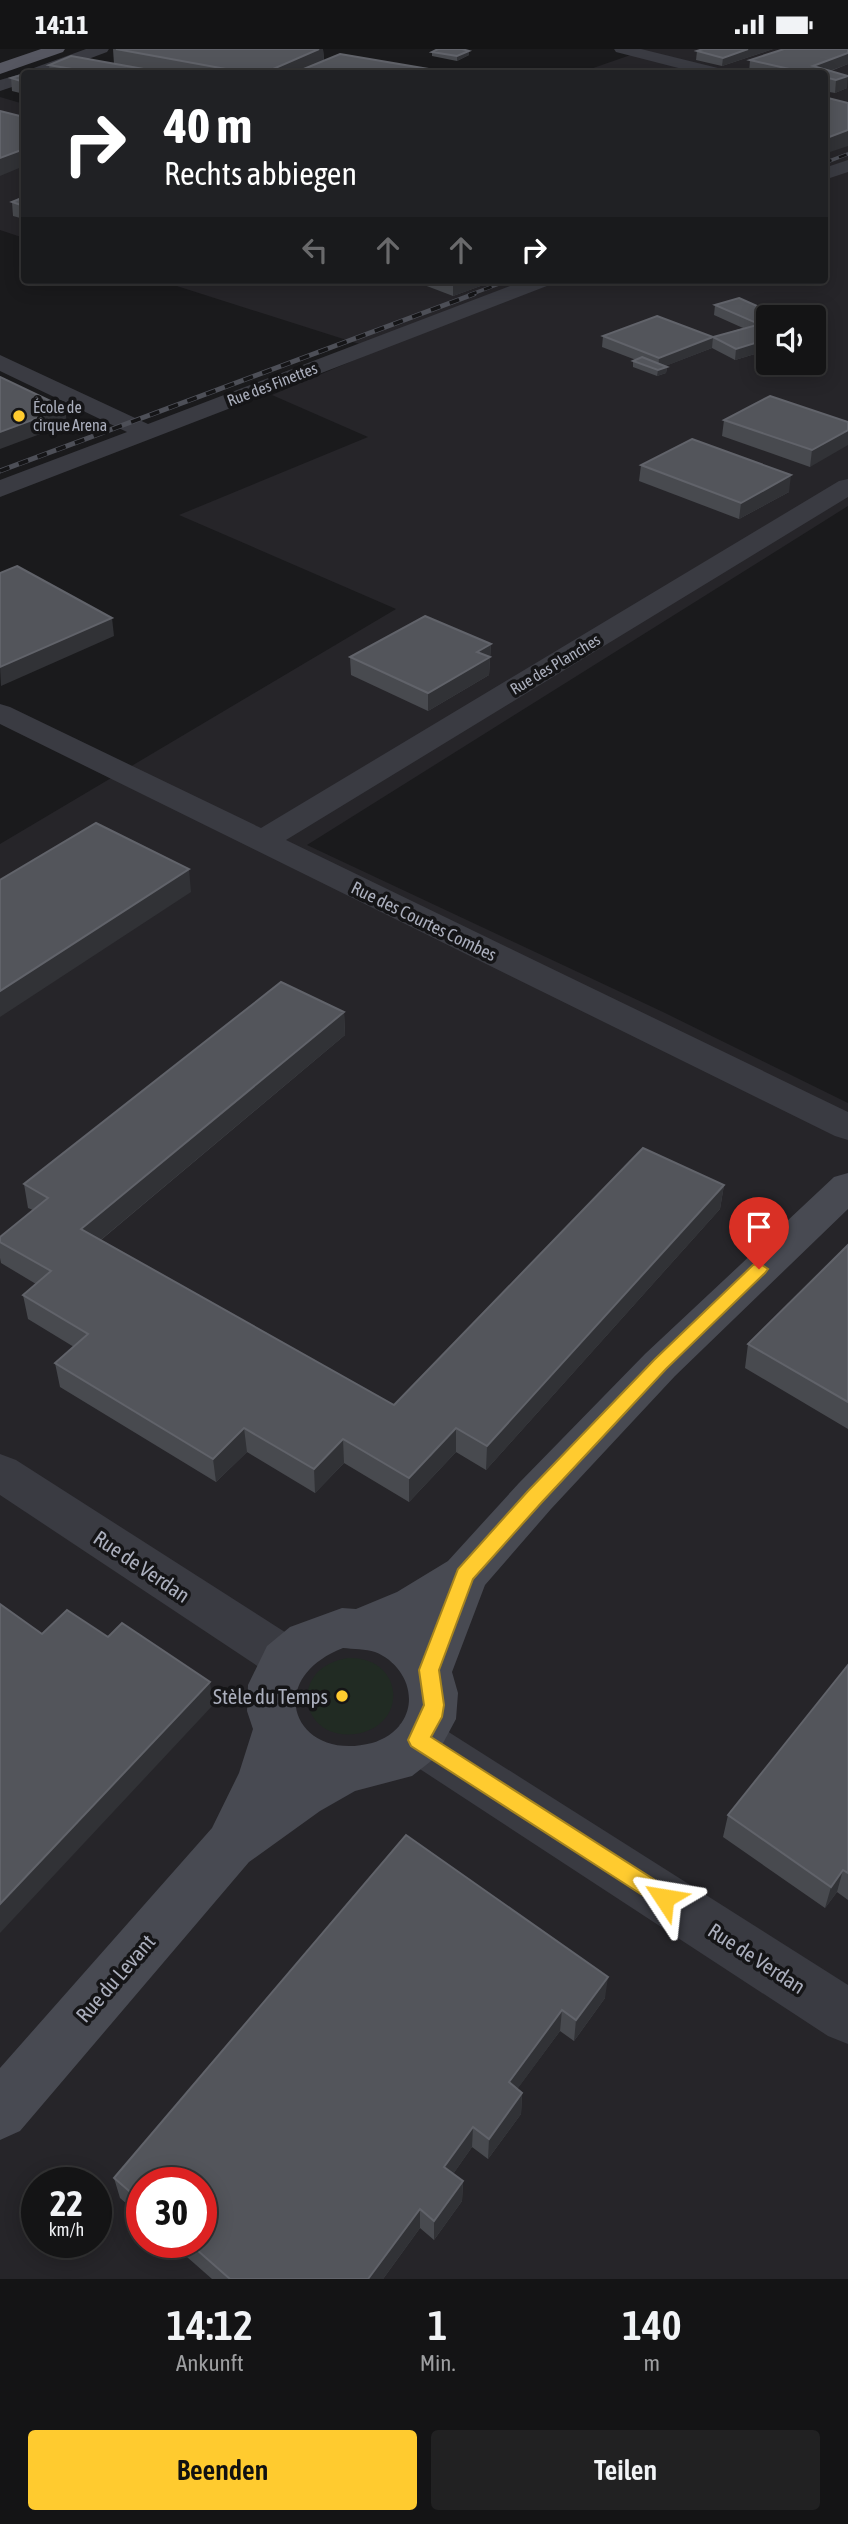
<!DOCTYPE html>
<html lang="de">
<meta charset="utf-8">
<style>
:root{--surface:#141415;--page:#212122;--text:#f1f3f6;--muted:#9d9ea0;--line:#333334;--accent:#ffcb2f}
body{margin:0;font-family:"Asap Condensed",sans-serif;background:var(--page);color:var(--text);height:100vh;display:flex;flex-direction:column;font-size:26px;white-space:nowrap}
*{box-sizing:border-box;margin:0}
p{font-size:23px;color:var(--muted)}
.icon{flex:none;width:38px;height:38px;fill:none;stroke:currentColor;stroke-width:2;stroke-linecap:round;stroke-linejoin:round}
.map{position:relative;height:2230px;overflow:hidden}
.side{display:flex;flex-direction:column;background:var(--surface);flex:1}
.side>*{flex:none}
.guide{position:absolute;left:21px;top:21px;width:807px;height:214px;border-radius:7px;box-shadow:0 4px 18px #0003,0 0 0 2px var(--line);background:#202124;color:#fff;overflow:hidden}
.fabs{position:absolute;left:756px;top:256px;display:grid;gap:14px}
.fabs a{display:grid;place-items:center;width:70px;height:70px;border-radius:7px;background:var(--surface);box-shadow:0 4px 18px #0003,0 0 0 2px var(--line);font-size:35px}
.speed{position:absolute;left:21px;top:2118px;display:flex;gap:14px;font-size:35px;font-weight:700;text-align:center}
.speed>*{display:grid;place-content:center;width:91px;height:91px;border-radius:50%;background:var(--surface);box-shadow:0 4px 18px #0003,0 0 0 2px var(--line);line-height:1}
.speed small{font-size:18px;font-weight:400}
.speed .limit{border:10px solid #d22;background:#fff;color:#111}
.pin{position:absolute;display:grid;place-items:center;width:60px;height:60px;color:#fff;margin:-72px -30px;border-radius:50% 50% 50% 0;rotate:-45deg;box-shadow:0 0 7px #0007}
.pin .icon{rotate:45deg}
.me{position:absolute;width:77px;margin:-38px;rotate:303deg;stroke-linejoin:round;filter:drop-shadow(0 0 5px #0008)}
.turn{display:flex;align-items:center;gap:24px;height:147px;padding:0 28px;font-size:32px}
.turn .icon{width:91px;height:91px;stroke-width:2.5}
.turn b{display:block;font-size:49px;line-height:60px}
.lanes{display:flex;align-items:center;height:66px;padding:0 28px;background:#0003;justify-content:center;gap:35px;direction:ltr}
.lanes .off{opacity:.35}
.eta{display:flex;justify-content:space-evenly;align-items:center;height:119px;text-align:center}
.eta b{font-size:42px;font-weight:600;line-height:49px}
.action{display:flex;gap:14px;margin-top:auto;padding:14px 28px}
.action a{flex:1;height:80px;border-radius:7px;background:var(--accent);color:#111;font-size:28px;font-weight:600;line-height:80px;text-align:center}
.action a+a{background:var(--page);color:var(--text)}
.status{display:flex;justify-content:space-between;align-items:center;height:49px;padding:0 35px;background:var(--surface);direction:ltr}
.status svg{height:19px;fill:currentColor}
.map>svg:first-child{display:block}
.built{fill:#262529;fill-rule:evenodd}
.green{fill:#212b23}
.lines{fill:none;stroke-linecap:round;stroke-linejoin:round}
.street{fill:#3a3b42;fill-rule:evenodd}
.secondary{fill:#484a52;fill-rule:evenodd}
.primary{fill:#565761;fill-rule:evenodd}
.rail-far1-casing{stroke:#4d4f57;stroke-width:3.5}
.rail-casing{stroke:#4d4f57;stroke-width:5}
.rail-far1{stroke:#151517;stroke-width:2.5;stroke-dasharray:8;stroke-linecap:butt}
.rail{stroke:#151517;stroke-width:3.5;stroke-dasharray:10;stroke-linecap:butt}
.wall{fill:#484a4f}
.shaded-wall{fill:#313236}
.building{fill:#53555b;stroke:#61636a;stroke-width:2}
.route{fill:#ffcb2f;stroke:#a6841f;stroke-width:2}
.poi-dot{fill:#ffcb2f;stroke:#151517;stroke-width:2.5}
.labels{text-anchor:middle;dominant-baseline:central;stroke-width:7;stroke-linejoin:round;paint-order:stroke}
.far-street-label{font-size:16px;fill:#abafbd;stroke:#151517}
.far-poi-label{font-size:16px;fill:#abafbd;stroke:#151517;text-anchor:start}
.street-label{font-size:18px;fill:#abafbd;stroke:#151517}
.near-street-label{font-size:21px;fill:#abafbd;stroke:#151517}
.near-poi-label{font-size:21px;fill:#abafbd;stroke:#151517;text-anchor:end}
</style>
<div class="status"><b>14:11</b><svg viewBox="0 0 49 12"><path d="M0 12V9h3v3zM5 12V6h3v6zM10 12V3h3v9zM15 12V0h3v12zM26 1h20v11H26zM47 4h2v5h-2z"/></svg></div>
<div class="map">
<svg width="848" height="2230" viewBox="0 0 848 2230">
<rect width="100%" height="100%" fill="#1a1a1c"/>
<g class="built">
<path d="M635 0H848V457L307 796 663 963 848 1054V2230H0V795L396 560 179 466 368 388 272 346 378 301 158 231H824V24H579L642 2ZM768 268H814V313H768ZM37 2133H96V2193H37ZM142 2133H201V2193H142Z"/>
<polygon points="0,48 24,55 24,189 0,181"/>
</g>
<path class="green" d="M348 1609C404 1607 410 1677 355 1685 299 1692 287 1618 348 1609Z"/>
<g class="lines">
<g class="street">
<polygon points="86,0 109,0 107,3 51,24 29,24 31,20"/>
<polygon points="614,0 641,0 722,20 724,24 698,24 616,3"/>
<polygon points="24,24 26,24 24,34 0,42 0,31"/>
<polygon points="848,111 848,123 824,131 824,119"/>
<polygon points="526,231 555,231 552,235 0,448 0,431 127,383 0,322 0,306 148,375"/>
<polygon points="848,430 848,448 286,791 848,1063 848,1091 835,1087 0,675 0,655 10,658 261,779 839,432"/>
<polygon points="0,1405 16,1411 302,1594 309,1609 302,1624 285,1630 268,1624 0,1446"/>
<polygon points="418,1669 436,1675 848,1936 848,1995 828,1987 400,1707 393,1691 400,1675"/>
</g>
<path class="secondary" d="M848 1124V1160L675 1327 551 1460 485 1536 452 1623 458 1644 456 1670 435 1709 412 1727 355 1742 320 1762 249 1813 20 2082 0 2091V2019L212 1779 239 1724 253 1680 247 1662 248 1636 267 1597 290 1578 342 1559 356 1560 397 1543 448 1512 519 1434 645 1305 834 1128ZM343 1599C353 1600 366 1600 375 1603 403 1614 419 1647 402 1673 396 1683 383 1691 372 1694 295 1714 261 1631 343 1599Z"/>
<polygon class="primary" points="41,0 65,0 63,3 0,25 0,14"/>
<defs>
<g id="rail-far1">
<polyline points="824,114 848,105"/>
<polyline points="469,246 510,231"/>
</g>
<polyline id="rail" points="0,422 474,245"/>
</defs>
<use href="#rail-far1" class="rail-far1-casing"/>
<use href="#rail" class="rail-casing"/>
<use href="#rail-far1" class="rail-far1"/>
<use href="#rail" class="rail"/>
</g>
<g class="wall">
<polygon points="113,0 323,0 324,12 440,24 167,24 114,15"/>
<polygon points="773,0 722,17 696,11 697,2"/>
<polygon points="848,0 848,15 831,22 847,39 835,44 824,42 824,24 749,24 750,11"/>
<polygon points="469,2 469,6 457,12 432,7 432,3"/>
<polygon points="49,16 166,24 26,24 50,24"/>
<polygon points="24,25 24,45 12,42 11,29"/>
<polygon points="24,148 24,170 13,167 12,153"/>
<polygon points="411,231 497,231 453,247"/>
<polygon points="715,256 768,268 768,301 735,311 712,299 665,317 667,318 666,324 657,327 633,318 633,312 636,311 602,298 603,287 713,288 743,279 714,266"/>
<polygon points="724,371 848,373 810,418 722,387"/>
<polygon points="641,416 789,443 739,470 639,432"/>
<polygon points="491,595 489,626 428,662 351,626 350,608"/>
<polygon points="344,963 345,986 101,1191 394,1356 724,1136 720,1160 486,1421 456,1403 409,1453 344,1414 315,1444 247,1403 216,1433 60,1338 55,1314 74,1298 28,1270 23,1246 36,1235 1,1214 0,1209 0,1188 33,1161 28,1159 24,1135"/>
<polygon points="848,1196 848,1380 745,1319 748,1295"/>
<polygon points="848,1616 848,1851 837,1843 825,1859 723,1788 728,1766"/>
<polygon points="406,1786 605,1949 574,1992 560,1982 517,2040 522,2044 521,2065 488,2110 472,2098 453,2125 463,2132 462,2152 434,2191 420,2179 383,2230 212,2230 170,2193 201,2193 142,2133 142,2168 120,2149 114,2129"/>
</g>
<g class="shaded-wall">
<polygon points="319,0 323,0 324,13 299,24 264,24"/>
<polygon points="748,0 773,0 722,17 723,9"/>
<polygon points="469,2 469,6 457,12 457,7"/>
<polygon points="848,4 848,15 824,24 813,17"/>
<polygon points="848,27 847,39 835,44 836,31"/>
<polygon points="848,81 848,97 824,105 824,90"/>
<polygon points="24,100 24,117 0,127 0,109"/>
<polygon points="453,231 497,231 453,247"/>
<polygon points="713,288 712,299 658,320 659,309"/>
<polygon points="768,290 768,301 735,311 736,300"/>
<polygon points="667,318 666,324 657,327 658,321"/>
<polygon points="65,359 67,375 0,400 0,383"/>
<polygon points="848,381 848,396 810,418 812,401"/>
<polygon points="791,426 789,443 739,470 741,454"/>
<polygon points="112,569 114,587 1,637 0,618"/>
<polygon points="491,595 489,626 428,662 428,644 477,603"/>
<polygon points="189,820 191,843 0,968 0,942"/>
<polygon points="344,963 345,986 85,1204 81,1180"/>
<polygon points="724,1136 720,1160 486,1421 487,1397"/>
<polygon points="244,1379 247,1403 216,1433 213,1410"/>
<polygon points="456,1379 456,1403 409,1453 409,1429"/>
<polygon points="343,1390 344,1414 315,1444 314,1420"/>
<polygon points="210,1633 213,1656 0,1884 0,1855"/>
<polygon points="843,1821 837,1843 825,1859 831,1838"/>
<polygon points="608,1928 605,1949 574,1992 576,1971"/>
<polygon points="562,1961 560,1982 507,2054 509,2033"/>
<polygon points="522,2044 521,2065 488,2110 489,2090"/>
<polygon points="473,2078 472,2098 444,2138 444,2118"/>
<polygon points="463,2132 462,2152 434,2191 434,2172"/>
<polygon points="420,2160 420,2179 383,2230 368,2230"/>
</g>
<g class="building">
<polygon points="116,0 319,0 264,24 248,24"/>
<polygon points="438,0 462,0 469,2 457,7 432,3"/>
<polygon points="703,0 748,0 723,9 697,2"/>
<polygon points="784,0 848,0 848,4 813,17 848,27 836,31 824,28 824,24 807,24 750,11"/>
<polygon points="340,5 440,22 435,24 294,24"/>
<polygon points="71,7 166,24 95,24 49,16"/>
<polygon points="37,21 52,24 26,24"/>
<polygon points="24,25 24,33 11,29"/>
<polygon points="824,48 848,54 848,81 824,90"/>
<polygon points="0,62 24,68 24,100 0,109"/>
<polygon points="24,148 24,157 12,153"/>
<polygon points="739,249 782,268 768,268 768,279 715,256"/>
<polygon points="657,267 713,288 659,309 603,287"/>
<polygon points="757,276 768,281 768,290 736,300 713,288"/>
<polygon points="642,308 667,318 658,321 633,312"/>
<polygon points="0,328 65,359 0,383"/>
<polygon points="770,347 848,373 848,381 812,401 724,371"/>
<polygon points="692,390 791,426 741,454 641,416"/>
<polygon points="17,517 112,569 0,618 0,524"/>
<polygon points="425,567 491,595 477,603 490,608 428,644 350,608"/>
<polygon points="96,774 189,820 0,942 0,831"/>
<polygon points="281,933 344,963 81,1180 394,1356 643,1099 724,1136 487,1397 456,1379 409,1429 343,1390 314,1420 244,1379 213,1410 55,1314 88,1285 23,1246 51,1222 0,1193 0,1188 48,1149 24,1135"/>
<polygon points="848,1196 848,1353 748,1295"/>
<polygon points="0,1555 42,1585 67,1561 108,1588 122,1574 210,1633 0,1855"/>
<polygon points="848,1616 848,1824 843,1821 831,1838 728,1766"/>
<polygon points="406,1786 608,1928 576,1971 562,1961 509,2033 522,2044 489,2090 473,2078 444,2118 463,2132 434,2172 420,2160 368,2230 230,2230 188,2193 201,2193 201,2133 142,2133 142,2153 114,2129"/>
</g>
<polygon class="route" points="759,1214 768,1220 765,1224 666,1320 542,1453 473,1530 439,1621 444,1656 442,1668 431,1688 672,1842 675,1849 672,1857 664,1860 411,1697 408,1691 424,1656 419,1621 458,1520 528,1442 654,1311 753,1216"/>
<g class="poi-dot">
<circle cx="19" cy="367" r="7"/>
<circle cx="342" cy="1647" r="7"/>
</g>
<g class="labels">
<g class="far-street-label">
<text transform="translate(272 335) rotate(-21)">Rue des Finettes</text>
<text transform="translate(555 615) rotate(-31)">Rue des Planches</text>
</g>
<g class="far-poi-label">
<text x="33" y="358">École de<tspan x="33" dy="18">cirque Arena</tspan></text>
</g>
<g class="street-label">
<text transform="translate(424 872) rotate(26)">Rue des Courtes Combes</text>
</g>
<g class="near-street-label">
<text transform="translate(142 1517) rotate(34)">Rue de Verdan</text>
<text transform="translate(757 1909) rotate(33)">Rue de Verdan</text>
<text transform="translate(115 1929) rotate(-49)">Rue du Levant</text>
</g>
<g class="near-poi-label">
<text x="328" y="1647">Stèle du Temps</text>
</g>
</g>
</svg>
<div class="fabs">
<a><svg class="icon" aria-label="sound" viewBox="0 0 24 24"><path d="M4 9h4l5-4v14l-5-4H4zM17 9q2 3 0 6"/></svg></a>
</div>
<div class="speed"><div>22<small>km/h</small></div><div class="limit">30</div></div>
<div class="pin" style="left:759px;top:1220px;background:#d93025"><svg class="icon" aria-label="arrive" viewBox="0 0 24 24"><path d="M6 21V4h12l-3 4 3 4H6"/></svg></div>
<svg class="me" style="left:664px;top:1849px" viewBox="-20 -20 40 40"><path d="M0-17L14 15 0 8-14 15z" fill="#ffcb2f" stroke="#fff" stroke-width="4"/></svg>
<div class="guide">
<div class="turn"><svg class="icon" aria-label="right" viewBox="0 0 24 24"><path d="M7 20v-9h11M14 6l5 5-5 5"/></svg><div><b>40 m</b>Rechts abbiegen</div></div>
<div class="lanes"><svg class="icon off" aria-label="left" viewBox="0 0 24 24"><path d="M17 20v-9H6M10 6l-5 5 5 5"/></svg><svg class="icon off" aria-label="ahead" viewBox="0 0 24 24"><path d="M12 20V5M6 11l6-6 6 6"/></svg><svg class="icon off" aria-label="ahead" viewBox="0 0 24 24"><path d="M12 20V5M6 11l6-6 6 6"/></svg><svg class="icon" aria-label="right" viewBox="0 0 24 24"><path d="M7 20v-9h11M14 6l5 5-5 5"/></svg></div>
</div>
</div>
<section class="side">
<div class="eta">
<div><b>14:12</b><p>Ankunft</p></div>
<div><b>1</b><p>Min.</p></div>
<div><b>140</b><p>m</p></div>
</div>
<div class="action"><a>Beenden</a><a>Teilen</a></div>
</section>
